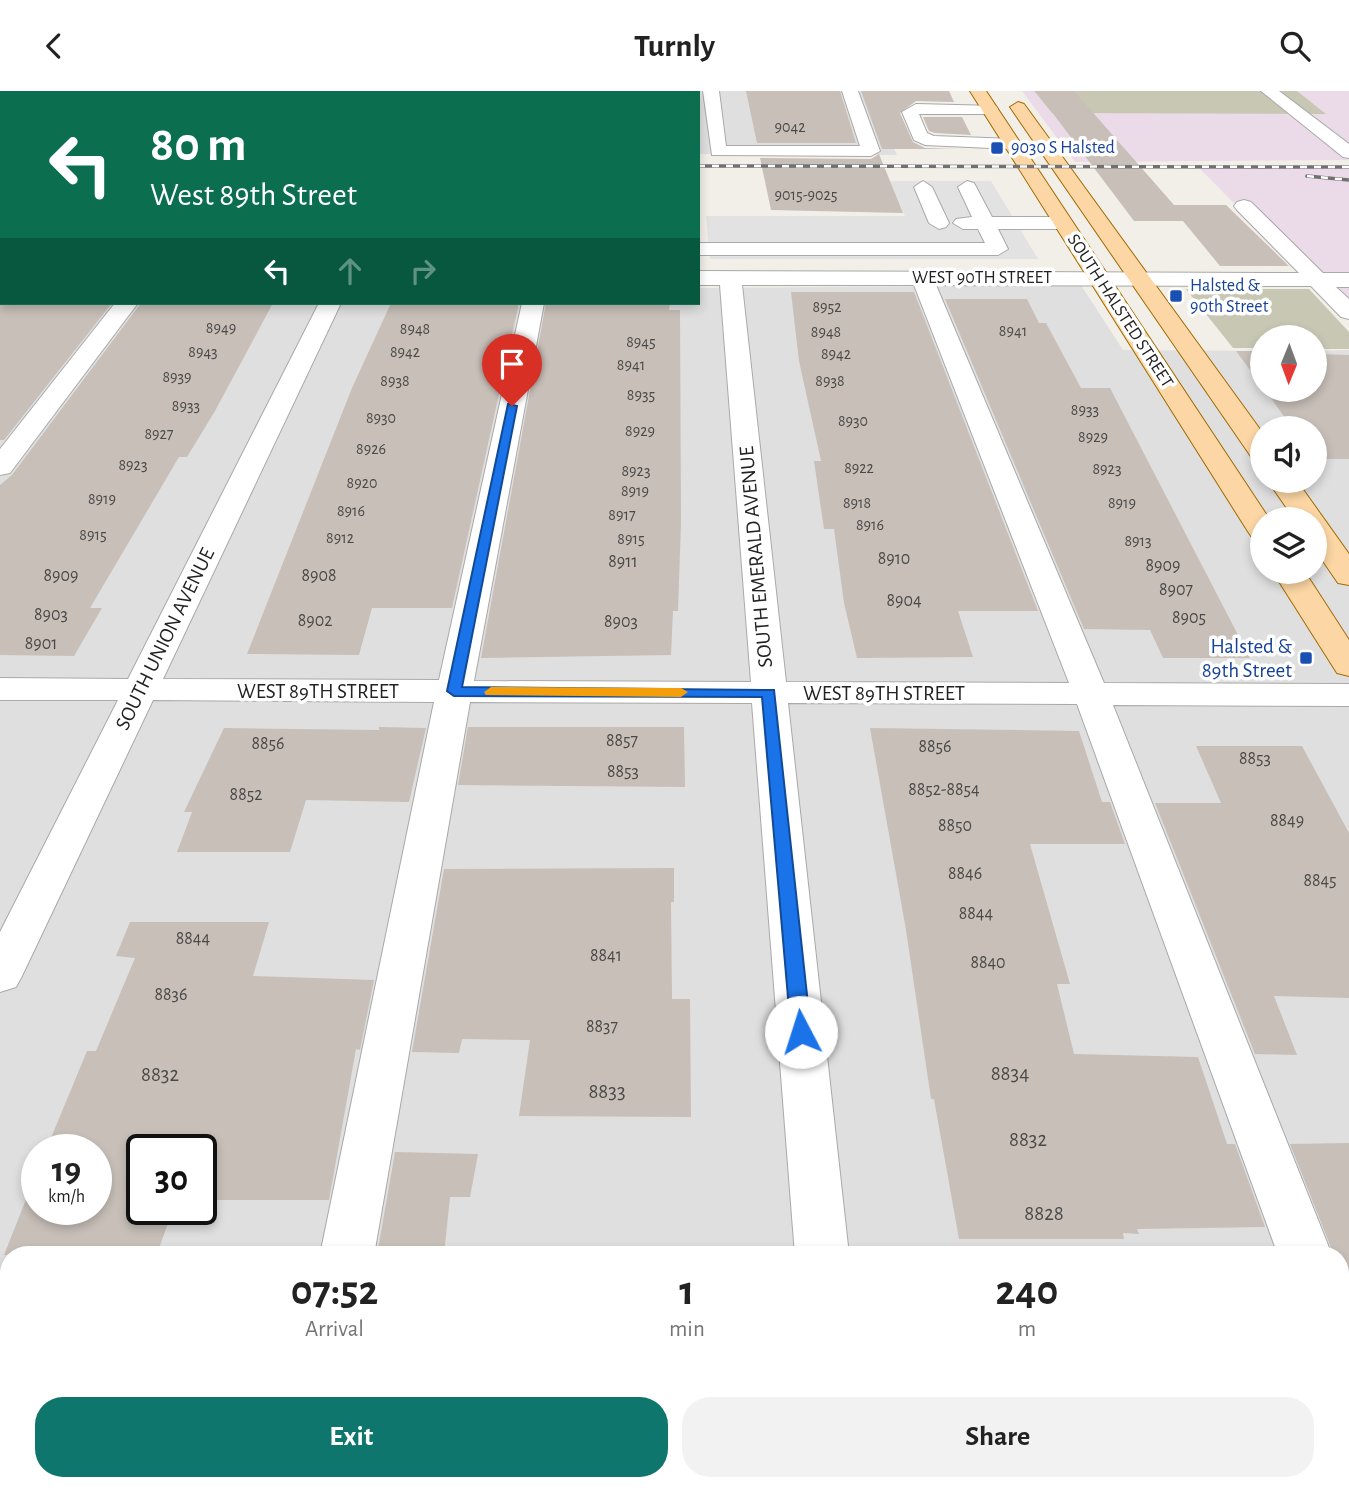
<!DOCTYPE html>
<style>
:root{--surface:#fff;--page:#f2f2f2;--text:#222;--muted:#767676;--accent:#0f766e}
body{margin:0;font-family:"Alegreya Sans",sans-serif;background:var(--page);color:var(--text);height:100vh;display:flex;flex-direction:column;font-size:26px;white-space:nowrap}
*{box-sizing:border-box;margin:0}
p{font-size:23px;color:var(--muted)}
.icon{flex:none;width:38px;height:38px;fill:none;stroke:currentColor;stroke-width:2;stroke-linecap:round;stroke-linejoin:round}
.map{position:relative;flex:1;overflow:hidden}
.details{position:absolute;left:0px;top:1155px;width:1349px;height:245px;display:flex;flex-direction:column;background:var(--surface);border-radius:28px 28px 0 0;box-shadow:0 4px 10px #0003}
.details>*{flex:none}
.guide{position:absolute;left:0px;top:0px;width:700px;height:214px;box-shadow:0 4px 10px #0003;background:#0b6e4f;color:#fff;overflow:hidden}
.needle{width:46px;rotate:181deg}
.fabs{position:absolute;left:1250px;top:234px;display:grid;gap:14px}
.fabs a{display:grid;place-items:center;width:77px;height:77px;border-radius:50%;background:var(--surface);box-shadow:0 4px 10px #0003;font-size:35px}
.speed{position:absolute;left:21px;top:1043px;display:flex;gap:14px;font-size:35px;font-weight:700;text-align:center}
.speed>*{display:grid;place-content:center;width:91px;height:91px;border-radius:50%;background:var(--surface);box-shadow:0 4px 10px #0003;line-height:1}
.speed small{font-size:18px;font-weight:400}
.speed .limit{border:4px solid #111;border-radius:10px;background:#fff;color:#111}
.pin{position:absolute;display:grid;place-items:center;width:60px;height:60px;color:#fff;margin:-72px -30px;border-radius:50% 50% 50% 0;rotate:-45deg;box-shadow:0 0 7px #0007}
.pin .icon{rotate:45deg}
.me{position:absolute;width:77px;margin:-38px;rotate:355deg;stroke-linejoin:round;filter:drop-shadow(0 0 5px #0008)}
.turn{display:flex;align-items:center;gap:24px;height:147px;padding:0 35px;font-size:32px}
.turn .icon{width:91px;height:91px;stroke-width:2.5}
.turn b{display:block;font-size:49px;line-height:60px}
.lanes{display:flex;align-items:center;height:66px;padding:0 35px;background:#0003;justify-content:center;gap:35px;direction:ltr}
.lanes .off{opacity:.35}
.eta{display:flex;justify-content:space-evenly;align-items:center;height:119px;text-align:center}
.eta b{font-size:42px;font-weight:600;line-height:49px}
.button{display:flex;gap:14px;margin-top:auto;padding:14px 35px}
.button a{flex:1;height:80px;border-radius:28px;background:var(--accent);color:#fff;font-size:28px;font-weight:600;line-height:80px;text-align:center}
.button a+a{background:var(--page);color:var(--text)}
header{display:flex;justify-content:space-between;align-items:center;height:91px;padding:0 35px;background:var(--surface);font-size:32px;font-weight:600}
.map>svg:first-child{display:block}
.residential{fill:#e0dfdf;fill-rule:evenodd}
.industrial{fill:#ebdbe8}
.construction{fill:#c7c7b4}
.parking{fill:#e2e2e2}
.building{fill:#c7bfb8}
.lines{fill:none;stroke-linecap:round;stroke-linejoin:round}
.minor-casing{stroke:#a9a9a9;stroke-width:2}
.major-casing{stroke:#a06b00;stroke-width:2}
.minor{fill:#fff;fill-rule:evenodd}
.major{fill:#fcd6a4;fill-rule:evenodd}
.rail-casing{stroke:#707070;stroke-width:3.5}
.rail{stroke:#fff;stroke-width:2.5;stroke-dasharray:7;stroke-linecap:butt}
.route{fill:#1a73e8;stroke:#114b97;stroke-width:2}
.slow{fill:#f59e0b}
.transit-dot{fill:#1a4fb4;stroke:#fff;stroke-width:2.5}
.labels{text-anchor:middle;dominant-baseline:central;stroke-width:7;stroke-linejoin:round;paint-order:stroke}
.far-number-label{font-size:16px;fill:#4b4948}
.far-transit-label{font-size:18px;fill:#164399;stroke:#fff;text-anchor:start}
.far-street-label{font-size:18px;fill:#222;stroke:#fff}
.number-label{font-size:18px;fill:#4b4948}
.street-label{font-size:21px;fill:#222;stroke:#fff}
.transit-label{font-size:21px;fill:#164399;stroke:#fff;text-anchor:end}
.near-number-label{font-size:21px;fill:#4b4948}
</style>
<header><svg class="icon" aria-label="back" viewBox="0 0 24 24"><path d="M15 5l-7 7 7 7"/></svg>Turnly<svg class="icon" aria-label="search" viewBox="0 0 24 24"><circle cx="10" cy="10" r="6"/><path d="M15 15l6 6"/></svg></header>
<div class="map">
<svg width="1349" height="1400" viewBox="0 0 1349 1400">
<rect width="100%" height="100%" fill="#f2efe9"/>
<g class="residential">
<polygon points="0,0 869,0 897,64 698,63 698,2 2,2 0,61"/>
<path d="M0 80 2 212H698V197L1081 194 1123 259 1262 260V299H1314V260L1349 259V1400H0ZM1262 338H1314V390H1262ZM1262 429H1314V481H1262ZM37 1059H96V1118H37ZM142 1059H201V1118H142ZM9 1164H1340V1391H9Z"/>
</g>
<g class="industrial">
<polygon points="1022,0 1349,0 1349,69 1075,71"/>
<polygon points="1349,75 1349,228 1198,76"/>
</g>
<g class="construction">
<polygon points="1034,0 1297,0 1326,23 1052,22"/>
<polygon points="1186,198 1309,198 1349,241 1349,258 1314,258 1314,247 1262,247 1262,257 1233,257"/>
</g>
<polygon class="parking" points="888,90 991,90 1038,168 710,168 706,125 905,125"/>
<g class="building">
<polygon points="746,0 840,0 856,52 757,52"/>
<polygon points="861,0 949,0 954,11 916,10 900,22 913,51 925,57 957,58 882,58"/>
<polygon points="1036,0 1074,0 1174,114 1226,114 1289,175 1220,175 1183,130 1134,130"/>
<polygon points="923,26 962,26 971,44 935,42 929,40"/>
<polygon points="879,63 903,122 771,119 760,67 871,68"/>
<polygon points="791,201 914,201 1038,520 958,520 973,566 857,567 844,512 834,438 824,438 814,370 821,370 799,270"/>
<polygon points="945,208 1027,208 1039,232 1046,232 1081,297 1110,297 1250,567 1163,567 1150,539 1084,538"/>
<polygon points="0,212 112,212 4,349 0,349"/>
<polygon points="141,212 273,212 215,320 187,366 179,366 90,517 102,517 74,565 0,564 0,394 12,384"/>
<polygon points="391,212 519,212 452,517 372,517 359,564 247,563 352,297"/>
<polygon points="546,212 670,212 669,219 680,219 681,432 678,520 673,520 671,564 481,567"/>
<polygon points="1236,260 1262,260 1262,295 1247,275"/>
<polygon points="1314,263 1349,264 1349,368 1317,368 1314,364 1314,338 1293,338 1265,299 1314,299"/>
<polygon points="379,636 426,637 409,711 306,709 290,761 177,761 192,721 184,721 224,637 379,639"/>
<polygon points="468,636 684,636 685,696 458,694"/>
<polygon points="870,637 1079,640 1102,711 1110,711 1125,753 1030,753 1070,893 1057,893 1074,963 1198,966 1227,1053 1235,1053 1265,1136 1137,1138 1139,1143 1123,1142 1124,1148 959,1148 934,1008 931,1008 906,839"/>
<polygon points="1196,655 1302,655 1349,742 1349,907 1274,905 1297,964 1255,963 1155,712 1221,712"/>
<polygon points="674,777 674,811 671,811 672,908 690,908 691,1026 519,1025 530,949 462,948 459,962 412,961 444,778"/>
<polygon points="130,831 269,831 253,885 374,889 360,959 356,958 329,1109 201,1109 201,1059 142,1059 142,1118 173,1118 157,1163 4,1164 37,1081 37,1118 96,1118 96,1059 46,1059 87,960 96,960 135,867 116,865"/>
<polygon points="1349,1052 1349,1209 1344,1210 1340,1200 1340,1164 1334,1164 1290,1053"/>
<polygon points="395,1061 478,1063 470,1106 450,1106 444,1164 377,1164"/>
</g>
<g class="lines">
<defs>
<g id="minor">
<polygon points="6,0 23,0 4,2"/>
<polygon points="146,0 162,0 144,2"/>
<polygon points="284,0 300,0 282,2"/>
<polygon points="425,0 441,0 424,2"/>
<polygon points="566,0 582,0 565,2"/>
<polygon points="703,0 719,0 726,55 860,55 842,0 858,0 880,60 871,65 712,64"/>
<polygon points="1261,0 1279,0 1349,53 1349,67 1343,66"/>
<polygon points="916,13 996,15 998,18 990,23 919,23 927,42 934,45 1013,48 1022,53 1013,58 925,54 914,49 902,21"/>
<polygon points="923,90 932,96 949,132 946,136 939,138 929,132 914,96"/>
<polygon points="967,90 974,92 992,126 1063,126 1073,132 1063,138 998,138 1008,158 998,164 698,164 698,152 985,152 978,138 963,138 953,132 956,128 972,126 958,96"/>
<path d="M1244 109 1251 111 1323 182H1349V196H1336L1349 208V228L1341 226 1311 195 936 194 1104 592 1349 593V615L1113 614 1332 1164H1278L1077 613 788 612 849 1164H795L752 612 470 611 374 1164H320L434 611 153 609 22 885 16 896 0 901V841L118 609H0V587L128 588 319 212H341L163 588 439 589 522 212H544L474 590 751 591 720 194H698V180L1299 182 1237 119 1234 115 1237 111ZM742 194H914L1069 592 786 591Z"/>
<polygon points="0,137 2,137 0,150"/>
<rect x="0" y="178" width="2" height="14"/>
<polygon points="115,212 138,212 10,382 0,384 0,358"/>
<polygon points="1340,1231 1349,1234 1349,1304 1340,1301"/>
<polygon points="273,1391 334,1391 333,1400 271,1400"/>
<rect x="813" y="1391" width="62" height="9"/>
</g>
<g id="major">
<polygon points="970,0 986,0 1270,429 1262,429 1262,448 1251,445 1247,439"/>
<polygon points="1018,11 1024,13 1262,341 1262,369 1252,367 1010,16"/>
<polygon points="1268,390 1297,390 1349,463 1349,494 1338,492 1314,457 1314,429 1295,429"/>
<polygon points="1273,481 1305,481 1349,549 1349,585 1337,582"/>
</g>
</defs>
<use href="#minor" class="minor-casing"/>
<use href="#major" class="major-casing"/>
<use href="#minor" class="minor"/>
<use href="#major" class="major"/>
<defs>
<g id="rail">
<polyline points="698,75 1349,76"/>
<polyline points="1307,85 1349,89"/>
</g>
</defs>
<use href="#rail" class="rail-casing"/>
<use href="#rail" class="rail"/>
</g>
<polygon class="route" points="508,313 517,315 462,596 774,599 811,941 808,946 801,948 791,941 762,606 454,605 447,600"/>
<polygon class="slow" points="491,596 681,597 688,601 681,606 486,604 484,601"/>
<g class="transit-dot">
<rect x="990" y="50" width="14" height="14" rx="3.5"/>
<rect x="1169" y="198" width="14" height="14" rx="3.5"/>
<rect x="1299" y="560" width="14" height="14" rx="3.5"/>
</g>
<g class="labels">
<g class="far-number-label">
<text x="790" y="36">9042</text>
<text x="806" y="104">9015-9025</text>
<text x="827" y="216">8952</text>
<text x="221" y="237">8949</text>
<text x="415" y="238">8948</text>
<text x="1013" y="240">8941</text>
<text x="826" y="241">8948</text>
<text x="641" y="251">8945</text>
<text x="203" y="261">8943</text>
<text x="405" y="261">8942</text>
<text x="836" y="263">8942</text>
<text x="631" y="274">8941</text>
<text x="177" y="286">8939</text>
<text x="395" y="290">8938</text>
<text x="830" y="290">8938</text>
<text x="641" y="304">8935</text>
<text x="186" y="315">8933</text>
<text x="1085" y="319">8933</text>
<text x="381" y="327">8930</text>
<text x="853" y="330">8930</text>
<text x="640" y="340">8929</text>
<text x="159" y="343">8927</text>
<text x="1093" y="346">8929</text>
<text x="371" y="358">8926</text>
<text x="133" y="374">8923</text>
<text x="859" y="377">8922</text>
<text x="1107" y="378">8923</text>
<text x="636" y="380">8923</text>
<text x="362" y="392">8920</text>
<text x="635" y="400">8919</text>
<text x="102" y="408">8919</text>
<text x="857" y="412">8918</text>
<text x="1122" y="412">8919</text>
<text x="351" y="420">8916</text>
<text x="622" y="424">8917</text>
<text x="870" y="434">8916</text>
<text x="93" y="444">8915</text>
<text x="340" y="447">8912</text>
<text x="631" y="448">8915</text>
<text x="1138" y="450">8913</text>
</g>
<g class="far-transit-label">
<text x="1011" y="57">9030 S Halsted</text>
<text x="1190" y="195">Halsted &amp;<tspan x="1190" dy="21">90th Street</tspan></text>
</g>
<g class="far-street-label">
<text x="982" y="187">WEST 90TH STREET</text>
<text transform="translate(1120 220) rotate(57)">SOUTH HALSTED STREET</text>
</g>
<g class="number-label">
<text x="894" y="468">8910</text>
<text x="623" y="471">8911</text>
<text x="1163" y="475">8909</text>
<text x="61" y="485">8909</text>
<text x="319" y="485">8908</text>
<text x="1176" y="499">8907</text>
<text x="904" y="510">8904</text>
<text x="51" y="524">8903</text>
<text x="1189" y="527">8905</text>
<text x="315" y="530">8902</text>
<text x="621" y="531">8903</text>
<text x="41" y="553">8901</text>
<text x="622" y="650">8857</text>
<text x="268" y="653">8856</text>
<text x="935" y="656">8856</text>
<text x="1255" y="668">8853</text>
<text x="623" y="681">8853</text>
<text x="944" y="699">8852-8854</text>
<text x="246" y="704">8852</text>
<text x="1287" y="730">8849</text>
<text x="955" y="735">8850</text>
<text x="965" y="783">8846</text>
<text x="1320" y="790">8845</text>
<text x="976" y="823">8844</text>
<text x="193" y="848">8844</text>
<text x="606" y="865">8841</text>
<text x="988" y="872">8840</text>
<text x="171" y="904">8836</text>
<text x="602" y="936">8837</text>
</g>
<g class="street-label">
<text transform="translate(756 466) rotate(-95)">SOUTH EMERALD AVENUE</text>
<text transform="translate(165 548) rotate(-64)">SOUTH UNION AVENUE</text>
<text x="318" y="600">WEST 89TH STREET</text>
<text x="884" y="602">WEST 89TH STREET</text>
</g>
<g class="transit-label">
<text x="1292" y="555">Halsted &amp;<tspan x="1292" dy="24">89th Street</tspan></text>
</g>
<g class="near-number-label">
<text x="1010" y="982">8834</text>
<text x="160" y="983">8832</text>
<text x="607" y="1000">8833</text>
<text x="1028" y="1048">8832</text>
<text x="1044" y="1122">8828</text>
</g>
</g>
</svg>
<div class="fabs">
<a><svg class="needle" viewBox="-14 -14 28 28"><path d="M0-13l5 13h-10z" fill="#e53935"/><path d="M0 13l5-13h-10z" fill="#767676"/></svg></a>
<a><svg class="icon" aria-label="sound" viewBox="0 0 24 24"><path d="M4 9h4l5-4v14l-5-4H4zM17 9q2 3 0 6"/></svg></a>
<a><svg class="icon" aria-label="layers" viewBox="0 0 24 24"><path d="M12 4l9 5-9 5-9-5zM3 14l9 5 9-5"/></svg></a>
</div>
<div class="speed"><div>19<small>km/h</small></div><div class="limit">30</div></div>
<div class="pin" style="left:512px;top:315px;background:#d93025"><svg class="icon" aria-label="arrive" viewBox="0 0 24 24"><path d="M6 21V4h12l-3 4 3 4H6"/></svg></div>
<svg class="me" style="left:801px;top:941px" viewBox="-20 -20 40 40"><circle r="19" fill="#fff"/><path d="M0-13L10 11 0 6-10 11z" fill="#1a73e8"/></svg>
<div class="guide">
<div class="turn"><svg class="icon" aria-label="left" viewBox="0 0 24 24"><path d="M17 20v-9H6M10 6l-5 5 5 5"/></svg><div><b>80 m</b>West 89th Street</div></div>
<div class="lanes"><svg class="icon" aria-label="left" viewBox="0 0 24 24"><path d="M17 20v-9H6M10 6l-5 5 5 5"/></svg><svg class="icon off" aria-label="ahead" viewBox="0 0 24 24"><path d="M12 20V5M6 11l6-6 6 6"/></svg><svg class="icon off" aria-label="right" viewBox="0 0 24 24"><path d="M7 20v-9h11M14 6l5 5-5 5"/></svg></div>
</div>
<section class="details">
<div class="eta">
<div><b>07:52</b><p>Arrival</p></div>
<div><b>1</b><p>min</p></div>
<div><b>240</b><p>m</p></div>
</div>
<div class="button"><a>Exit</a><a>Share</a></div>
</section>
</div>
